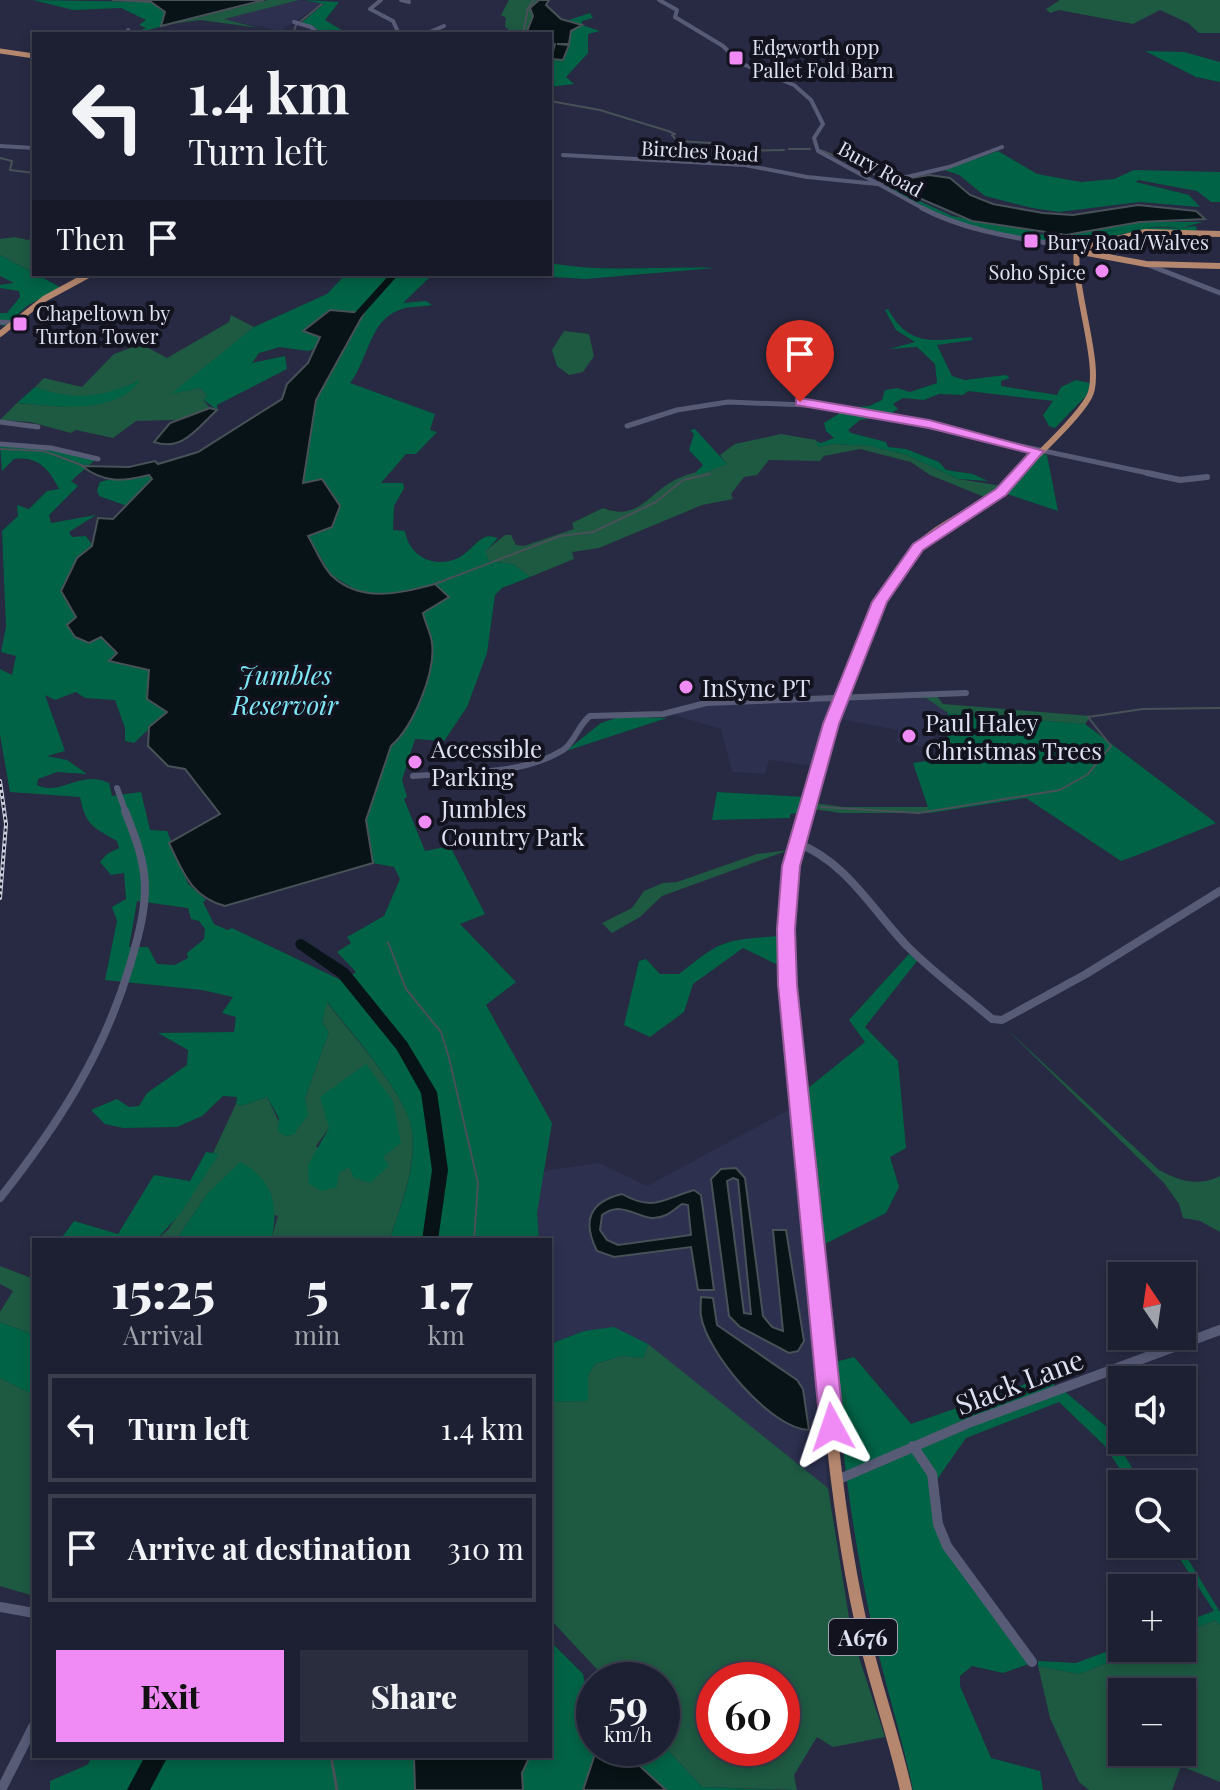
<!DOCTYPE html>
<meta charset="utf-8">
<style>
:root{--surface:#1d2032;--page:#2a2d3e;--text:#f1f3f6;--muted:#a0a3ac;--line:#3b3e4d;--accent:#f08bf5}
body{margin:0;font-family:"Playfair Display",serif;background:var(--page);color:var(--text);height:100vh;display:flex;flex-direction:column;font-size:30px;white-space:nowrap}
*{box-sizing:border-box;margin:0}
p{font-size:26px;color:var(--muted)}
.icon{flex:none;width:44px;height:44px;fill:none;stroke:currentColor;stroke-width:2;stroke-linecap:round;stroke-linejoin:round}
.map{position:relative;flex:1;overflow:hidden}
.side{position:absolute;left:32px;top:1238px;width:520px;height:520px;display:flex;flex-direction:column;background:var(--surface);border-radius:0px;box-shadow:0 4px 12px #0003,0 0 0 2px var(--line)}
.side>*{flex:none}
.banner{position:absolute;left:32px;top:32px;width:520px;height:244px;border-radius:0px;box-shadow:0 4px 12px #0003,0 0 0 2px var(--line);background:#1d2032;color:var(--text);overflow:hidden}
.needle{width:52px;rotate:347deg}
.buttons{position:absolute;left:1108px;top:1262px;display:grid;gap:16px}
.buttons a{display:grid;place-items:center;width:88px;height:88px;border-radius:0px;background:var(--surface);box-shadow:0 4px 12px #0003,0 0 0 2px var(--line);font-size:40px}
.speed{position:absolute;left:576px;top:1662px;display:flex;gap:16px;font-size:40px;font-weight:700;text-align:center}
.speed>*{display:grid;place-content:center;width:104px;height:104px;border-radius:50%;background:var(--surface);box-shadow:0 4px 12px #0003,0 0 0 2px var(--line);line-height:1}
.speed small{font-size:20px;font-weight:400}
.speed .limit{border:12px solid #d22;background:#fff;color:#111}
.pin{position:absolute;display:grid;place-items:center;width:68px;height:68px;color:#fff;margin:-82px -34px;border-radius:50% 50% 50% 0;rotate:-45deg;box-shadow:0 0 8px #0007}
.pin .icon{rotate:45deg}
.me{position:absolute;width:88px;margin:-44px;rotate:355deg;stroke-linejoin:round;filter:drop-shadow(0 0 6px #0008)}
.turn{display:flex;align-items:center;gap:28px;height:168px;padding:0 24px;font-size:36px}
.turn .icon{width:104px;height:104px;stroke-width:2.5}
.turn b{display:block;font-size:56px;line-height:68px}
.then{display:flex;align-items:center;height:76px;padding:0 24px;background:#0003;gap:16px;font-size:30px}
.eta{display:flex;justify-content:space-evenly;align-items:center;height:136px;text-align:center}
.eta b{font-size:48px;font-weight:800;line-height:56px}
.action{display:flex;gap:16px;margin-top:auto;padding:16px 24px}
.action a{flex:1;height:92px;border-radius:0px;background:var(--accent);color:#111;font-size:32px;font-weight:800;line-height:92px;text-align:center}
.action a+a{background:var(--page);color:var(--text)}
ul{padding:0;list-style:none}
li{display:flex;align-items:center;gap:24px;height:108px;margin:0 16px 12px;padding:0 8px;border:4px solid var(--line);border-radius:0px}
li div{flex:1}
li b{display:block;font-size:30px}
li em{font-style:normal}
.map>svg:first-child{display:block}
.built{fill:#2d304f}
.green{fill:#1e5942;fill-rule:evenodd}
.forest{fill:#006345;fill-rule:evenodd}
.water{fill:#071316;stroke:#485158;stroke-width:2;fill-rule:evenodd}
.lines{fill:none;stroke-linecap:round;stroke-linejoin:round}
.stream-far1{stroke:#485158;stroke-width:2}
.stream{stroke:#485158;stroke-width:3}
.river{fill:#071316;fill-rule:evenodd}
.minor-far4{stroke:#575b76;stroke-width:4}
.minor-far3{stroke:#575b76;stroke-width:5}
.minor-far2{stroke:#575b76;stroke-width:6}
.minor-far1{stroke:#575b76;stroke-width:8}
.minor{stroke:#575b76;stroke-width:10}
.major-far4{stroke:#b5876e;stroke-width:5}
.major-far3{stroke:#b5876e;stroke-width:6}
.major-far2{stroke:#b5876e;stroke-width:8}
.major-far1{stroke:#b5876e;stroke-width:10}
.major{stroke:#b5876e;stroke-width:12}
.rail-casing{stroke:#cbcedf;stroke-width:4}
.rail{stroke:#12131e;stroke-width:2;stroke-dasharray:3;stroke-linecap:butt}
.route{fill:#f08bf5;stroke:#9c5a9f;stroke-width:2}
.poi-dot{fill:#f08bf5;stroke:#12131e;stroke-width:3}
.labels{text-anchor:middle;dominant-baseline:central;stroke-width:8;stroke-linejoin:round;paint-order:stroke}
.far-poi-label{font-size:20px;fill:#dee1f1;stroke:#12131e;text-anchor:start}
.far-street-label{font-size:20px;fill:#dee1f1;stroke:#12131e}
.shield{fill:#12131e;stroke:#a1a3b2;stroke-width:2}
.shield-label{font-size:22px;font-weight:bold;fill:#dee1f1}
.poi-label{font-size:24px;fill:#dee1f1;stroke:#12131e;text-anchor:start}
.water-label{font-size:26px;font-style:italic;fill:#7fe7f7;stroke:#12131e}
.near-street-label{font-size:28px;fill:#dee1f1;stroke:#12131e}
</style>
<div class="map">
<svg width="1220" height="1790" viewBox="0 0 1220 1790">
<rect width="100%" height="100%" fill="#272a42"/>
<g class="built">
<polygon points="299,0 322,3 281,31 222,19"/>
<polygon points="835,697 813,766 769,760 765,774 732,772 721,729 674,715 696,706"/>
<polygon points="861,698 926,698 948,713 947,726 937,725 931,748 896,742 898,730 840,719 845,700"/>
<polygon points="794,1107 828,1491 584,1331 550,1344 550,1240 471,1240 476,1229 544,1171 598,1163 647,1186"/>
</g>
<g class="green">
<polygon points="268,0 299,0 224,19 259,28 200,20 171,24"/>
<polygon points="509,0 539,0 526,34 515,34 505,27 506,18 501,15"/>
<polygon points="1060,0 1220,0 1220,33 1199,33 1188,23 1160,10 1133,24 1059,10 1050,13 1046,9"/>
<polygon points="15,237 28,240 34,237 34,273 0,255 0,239"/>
<path d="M231 315 254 327 174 393 200 388 207 395 204 401 210 408 177 420 136 421 113 438 76 430 71 433 30 422 0 420 17 403C75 409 87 409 138 381 101 399 73 401 35 387L44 378 82 387 114 354 141 344 167 358 229 322Z"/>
<polygon points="564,331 589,334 594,356 583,372 569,375 557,366 552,350"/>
<path d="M781 434 816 440 818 447 833 444 871 446 907 455 958 479 1002 486 987 498 930 475 911 462 860 449 824 456 820 461 769 460 757 475 744 477 731 494 733 499 702 505 599 548 572 552 574 559 530 577 513 564 489 561 484 552 505 535H511L516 545 524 546 574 529 572 523 603 508C639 522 649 492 677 479 691 472 710 470 726 463L720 455 735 444Z"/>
<polygon points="936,695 943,704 1091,716 1085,724 948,713 926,698 861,698"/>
<polygon points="815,803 843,807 928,807 930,813 841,813 813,809"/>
<polygon points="789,850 662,896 640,917 612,933 602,923 632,908 644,891 663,883 677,882 757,854"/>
<path d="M326 1001C350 1033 406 1093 412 1130 417 1167 400 1206 390 1240H271L278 1216 207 1194 176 1240H156L168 1230 218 1154 213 1153 236 1104 241 1106 267 1097 286 1136C297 1133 301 1124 307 1115L305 1098 329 1032 322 1022ZM329 1128 370 1182 349 1166 339 1173 316 1146Z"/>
<path d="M1000 1023 1159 1170C1180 1181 1198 1187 1220 1176V1232L1200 1221 1183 1218 1179 1204 1164 1183Z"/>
<polygon points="0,1266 34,1279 34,1335 0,1322 0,1312 13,1291 0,1284"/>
<path d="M648 1344 828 1488 852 1636 885 1737 833 1747 817 1737 794 1775 797 1790 702 1787 662 1744V1680H607L550 1619V1402L587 1401 588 1376 595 1364 621 1356 643 1358ZM714 1680H782V1748H714Z"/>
<polygon points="0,1378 34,1395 34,1596 0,1586"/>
<path d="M1216 1620 1220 1625V1782L1181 1766 1172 1790H1089L1079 1782 1050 1718 1038 1666 1079 1674 1145 1648H1182V1633ZM1122 1692H1182V1752H1122Z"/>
</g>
<g class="forest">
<polygon points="33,0 152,2 165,12 163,26 132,34 146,28 139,25 146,20 121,8 73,10"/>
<polygon points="304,0 339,2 325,20 348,34 322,34 313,26 301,23 324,4"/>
<polygon points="590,13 593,18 582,21 582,25 600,31 588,34 588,53 566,77 574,84 550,87 550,45 555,45 551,59 563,59 571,31 581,25 566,21"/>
<polygon points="1145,51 1184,52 1220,62 1220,82 1196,77"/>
<polygon points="998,151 1037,174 1081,182 1114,179 1134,170 1220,172 1220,202 1211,202 1197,191 1138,180 1136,182 1189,195 1200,207 1139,202 1059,212 1032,208 985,196 959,175 944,170"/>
<path d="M885 185 952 216 1034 231 1036 234C1072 238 1100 232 1135 228 1150 226 1165 229 1179 228 1141 223 1105 234 1067 235L1140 222H1203L1181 228 1196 226 1197 232 1142 230 1076 244 1059 240 1057 243 999 234 942 217Z"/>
<polygon points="0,255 60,287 27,306 5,326 0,325 0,313 7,313 20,297 19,291 0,288 0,285 14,283 0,276"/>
<path d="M550 263C606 273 659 266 715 268L585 279 506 274H550Z"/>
<path d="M346 274H433L403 303 426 301 432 305C422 307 409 306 399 310 369 321 368 361 350 383L435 414 430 430 437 432 416 454H406L381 483H403L404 488 394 506 393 530 405 531C409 557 436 570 460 557 469 552 476 541 485 537 491 535 493 537 498 538L485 552 489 561 513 564 530 577 502 588 495 595 487 653 467 707 444 741 415 739 402 780 407 797 404 799 425 851 450 846 485 914 460 924 516 982 486 1005 552 1123 537 1213 539 1240H390C400 1206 417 1168 412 1131 407 1095 350 1031 327 1002L322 1022 329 1032 305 1098 308 1115 294 1134 286 1136 278 1132 279 1118 267 1097 241 1106 236 1104 237 1097 223 1096 202 1116 177 1127 123 1128 105 1124 91 1110 117 1099 129 1107 139 1106 147 1093 187 1065 188 1050 158 1033 234 1032 236 1017 222 1013 233 997 202 990 105 980 117 921 112 907 126 899 124 873 111 875 100 862 107 854 119 848 117 841C93 827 86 826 80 797L10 792 0 735V669L12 675 16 656 1 652 6 627 2 531 18 516 17 505 29 509 47 491 59 489C49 469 38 456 14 459L2 471 0 445 37 447 95 460 71 481 78 486 49 515 51 523 96 515 69 532 72 537 86 536 93 546 87 550 101 636 117 654 110 661 149 670 167 712 134 743 125 741V728L115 700 85 698 76 692 55 700 45 695 65 751 47 756 67 760 87 774 57 772 38 779 37 785C60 797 80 769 109 783L112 796 141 792 150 830 167 831 188 884 206 900 203 902 214 924 227 930 232 928 343 981 356 972 337 952 351 943 347 937 384 916 400 879 394 867 373 863 366 820 391 745C413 727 436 672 432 643 430 633 425 623 422 613L448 597 435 584 390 596 358 591 331 575 308 535 302 484 316 400 363 313 330 311 303 331 320 336 317 348 308 351 280 347 259 353 252 363 285 356 287 369 217 405V410L204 400 207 395 200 388 171 394 254 327 327 294ZM137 901 188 908 191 919 199 921 205 929 204 939 187 953 188 958 175 965 157 964 148 947H129Z"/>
<path d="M888 309C909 347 933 341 971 337L973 340 937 345 952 376 965 380 1006 375 1010 378 1001 381V386L1057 395 1061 387 1076 380 1090 383 1087 395 1055 428 1049 426 1043 415 1053 401 968 391 963 395 939 394 924 400 903 398 893 404 898 409 887 416 844 408 869 406 882 400 885 390 897 388 910 392 937 383 935 364 917 347 889 349 915 342 896 330 885 310Z"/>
<path d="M140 380C116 416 53 406 17 403L35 387C75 401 102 398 140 380Z"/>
<polygon points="837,409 881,417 860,420 848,430 851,433 886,442 888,447 906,449 939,462 946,470 973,474 988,481 958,479 907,455 870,446 833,444 818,447 816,441 821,443 834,438 826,431 824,423 840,413"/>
<polygon points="695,429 727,464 698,475 696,472 703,465 689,450 694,434 690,430"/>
<polygon points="1043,454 1047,455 1058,511 1007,494"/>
<path d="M149 475 153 480 127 506 99 496 97 490 100 482C115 477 133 479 149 475Z"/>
<path d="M948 713 1085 724 1216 823C1184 836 1152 850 1121 861L1026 798 930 813 913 763 946 758Z"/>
<polygon points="622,716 667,718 566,751 601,723"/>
<polygon points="717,792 803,797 800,813 790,814 790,818 712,820"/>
<path d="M780 936 782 967 743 948 693 984 684 1012 650 1037 624 1025 639 961 646 959 660 974H679C723 939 723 940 780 936Z"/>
<polygon points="909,954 917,961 865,1027 898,1061 906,1148 890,1157 899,1187 886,1213 823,1245 807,1089 865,1042 849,1020"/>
<polygon points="366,1064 393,1101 401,1143 383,1157 389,1166 370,1183 354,1178 349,1167 339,1173 337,1187 322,1191 309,1184 308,1165 329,1128 320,1097"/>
<polygon points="206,1152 219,1154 180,1214 156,1240 60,1240 74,1221 118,1234 154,1175 190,1181"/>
<path d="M240 1162C272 1177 280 1208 271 1240H176L207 1194Z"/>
<polygon points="0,1322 34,1335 34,1395 0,1378"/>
<polygon points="614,1327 648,1344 643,1358 621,1356 595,1364 588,1376 588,1401 550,1402 550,1344 584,1331"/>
<path d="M854 1357 911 1424 1051 1375 1056 1392 1063 1390 1107 1427 1142 1484H1130L1104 1445 1059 1402 966 1438 931 1488 934 1523 1029 1664 1003 1673 972 1666 960 1676V1686L991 1758 1040 1771 1043 1790H913C902 1738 886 1687 874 1635 854 1545 842 1455 835 1362Z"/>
<polygon points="1170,1544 1179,1544 1220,1612 1220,1625 1216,1620 1182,1633 1182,1623 1214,1611"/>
<polygon points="550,1641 583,1674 594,1726 594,1748 662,1748 662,1744 702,1787 780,1790 50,1790 50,1781 87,1765 93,1756 550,1756"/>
<polygon points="1122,1646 1145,1648 1079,1674 1038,1666 1038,1661 1076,1663"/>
</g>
<g class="water">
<polygon points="112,0 264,0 161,26 165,12 151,2"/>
<polygon points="539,0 549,0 546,5 561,19 582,25 571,31 569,44 557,44 569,45 563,60 551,59 555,44 550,43 550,34 526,34 533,16 530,8"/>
<polygon points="929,175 950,178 970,195 993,204 1043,213 1073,215 1138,205 1196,211 1205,219 1140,222 1066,235 972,221 889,185 894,181"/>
<path d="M330 310 364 313 316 400 303 483 322 479 340 506 332 527 308 536C315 548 322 565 331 575 361 604 400 593 435 584L449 597 423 613C425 623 431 633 432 643 436 672 413 727 391 746L366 820 373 863 225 906C191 897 183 872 169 843L220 814 185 769 168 766 148 746 149 727 167 712 147 699 149 670 109 661 117 653 101 637 89 643 75 637 67 625 76 617 61 591 77 558 92 546 98 518 113 519 152 479 149 475C122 482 104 483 82 466L129 467 155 461 158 464 198 452 282 399 287 384 308 363 320 337 303 331Z"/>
<path d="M210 408 217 410C197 428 183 452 154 442L170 423Z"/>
<path d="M736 1168 745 1178 763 1316 772 1327 783 1331 773 1230H786L804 1341 798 1351 789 1353 740 1327 729 1316 711 1179 721 1169ZM733 1178 738 1180 751 1314 744 1313 727 1181Z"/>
<path d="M694 1190 701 1195 714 1290H698L691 1247 614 1257 597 1251C582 1221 589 1202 622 1194 654 1212 663 1199 694 1190ZM682 1204 688 1205 691 1235 618 1245 607 1240 600 1230 602 1215C627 1197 641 1227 666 1215 671 1213 677 1207 682 1204Z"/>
<path d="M701 1297 713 1298 717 1325 797 1380 803 1389 809 1430C771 1429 707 1353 701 1316 700 1310 701 1303 701 1297Z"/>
<polygon points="597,1748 620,1748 666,1790 583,1790"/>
<polygon points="414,1756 530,1756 522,1773 523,1790 415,1790"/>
</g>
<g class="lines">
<g class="stream-far1">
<polyline points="301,21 322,4"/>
<polyline points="293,34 296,25"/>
<polyline points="523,34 528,8 534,0"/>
<polyline points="550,101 600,110 668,131 675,134 672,135 677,141 711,143 730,151 784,150"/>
<polyline points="789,149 810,149"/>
<polyline points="820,150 865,168 882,180"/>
<polyline points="0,158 12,161 10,170 34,173"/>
<polyline points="0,449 44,451 84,466"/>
<polyline points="435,584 560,536 593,532 656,502 683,480 710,474"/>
<polyline points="821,807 919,813 1060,790 1088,774 1111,746 1088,717 1143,709 1220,708"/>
<polyline points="388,942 406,989 441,1032 449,1058 478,1183 474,1240"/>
</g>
<polyline class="stream" points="331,1756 337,1790"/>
<g class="river">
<polygon points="390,274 399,274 350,329 344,329 344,325"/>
<polygon points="302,939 348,969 407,1042 437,1092 448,1170 438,1240 422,1240 432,1170 421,1093 397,1050 338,977 297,948 295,944 297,940"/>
<polygon points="145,1756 168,1756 150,1790 127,1790"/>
</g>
<g class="minor-far4">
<polyline points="381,0 370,9 393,21 399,34"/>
<polyline points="401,0 409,2"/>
<polyline points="659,0 677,10 675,17 723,46 740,63 794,85 811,100 823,124 814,138 818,151 926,210"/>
<polyline points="294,22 311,27 319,34"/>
<polyline points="128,30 130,34"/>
<polyline points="425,34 444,26"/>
<polyline points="0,146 34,148"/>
<polyline points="563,155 745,165 807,177 877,184 949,167 1002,147"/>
</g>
<g class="minor-far3">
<path d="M922 208C969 233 1026 239 1078 248"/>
<polyline points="1146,264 1220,293"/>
<polyline points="0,322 14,323"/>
<polyline points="0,422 38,427"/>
<polyline points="627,426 677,410 728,402 832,406 1157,475"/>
<polyline points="0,444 51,448 98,459"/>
</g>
<g class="minor-far2">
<polyline points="1147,473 1180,480 1207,477"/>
<path d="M413 776C460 772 521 776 563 750 575 742 578 725 590 716L663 714 706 703 966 693"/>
<polyline points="117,788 126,813"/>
</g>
<g class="minor-far1">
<path d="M797 843C847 862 872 910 908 947 934 973 964 995 992 1019L1002 1020 1086 974 1220 891"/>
<path d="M0 1198C57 1126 104 1054 130 965 137 941 145 914 145 888 145 861 135 836 125 811"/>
</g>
<g class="minor">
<polyline points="913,1446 932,1474 938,1524 947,1546 1032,1662"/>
<polyline points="837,1480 971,1422 1220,1330"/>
<polyline points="0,1607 34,1613"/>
<polyline points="1,1790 34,1725"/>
</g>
<polyline class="major-far4" points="0,51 34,56"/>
<g class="major-far3">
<polyline points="1076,251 1146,264 1220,266"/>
<polyline points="0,334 44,299 90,274"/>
<path d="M1018 475C1037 455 1077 419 1089 397 1104 370 1072 288 1077 249L1145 232 1220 234"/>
</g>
<path class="major-far2" d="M804 813C826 728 860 617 916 549 939 522 992 505 1020 473"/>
<polyline class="major-far1" points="805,811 791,866 786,929 788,985 814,1244"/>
<path class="major" d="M813 1242C826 1367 833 1495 860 1619 872 1676 893 1732 906 1790"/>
<defs>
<polyline id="rail" points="0,781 6,824 0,898"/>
</defs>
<use href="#rail" class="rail-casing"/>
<use href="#rail" class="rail"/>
</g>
<polygon class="route" points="800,398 929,420 1044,451 1006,495 923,550 887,602 839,724 800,866 795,929 797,985 844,1427 840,1435 832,1438 823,1435 820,1427 778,985 777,929 782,866 823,724 872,602 913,544 996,489 1029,453 929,428 796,405 796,399"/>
<g class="poi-dot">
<rect x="728" y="50" width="16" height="16" rx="4"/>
<rect x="1023" y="233" width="16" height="16" rx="4"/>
<circle cx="1102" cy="271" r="8"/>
<rect x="12" y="316" width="16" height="16" rx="4"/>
<circle cx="686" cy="687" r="8"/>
<circle cx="909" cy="736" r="8"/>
<circle cx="415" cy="762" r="8"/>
<circle cx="425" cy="822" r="8"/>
</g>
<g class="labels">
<g class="far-poi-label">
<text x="752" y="46">Edgworth opp<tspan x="752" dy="23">Pallet Fold Barn</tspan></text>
<text x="1047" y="241">Bury Road/Walves</text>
<text x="1086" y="271" text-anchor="end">Soho Spice</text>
<text x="36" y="312">Chapeltown by<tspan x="36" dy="23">Turton Tower</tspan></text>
</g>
<g class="far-street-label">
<text transform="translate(700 150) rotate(3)">Birches Road</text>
<text transform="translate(881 168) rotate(29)">Bury Road</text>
</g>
<rect class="shield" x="829" y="1619" width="68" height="36" rx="6"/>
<g class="shield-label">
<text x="863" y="1637">A676</text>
</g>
<g class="poi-label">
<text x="702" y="687">InSync PT</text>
<text x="925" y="722">Paul Haley<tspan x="925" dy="28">Christmas Trees</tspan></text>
<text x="431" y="748">Accessible<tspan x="431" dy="28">Parking</tspan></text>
<text x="441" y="808">Jumbles<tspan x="441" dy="28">Country Park</tspan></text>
</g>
<g class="water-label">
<text x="285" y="674">Jumbles<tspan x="285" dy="30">Reservoir</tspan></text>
</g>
<g class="near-street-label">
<text transform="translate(1019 1381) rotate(-21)">Slack Lane</text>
</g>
</g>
</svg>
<div class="buttons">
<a><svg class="needle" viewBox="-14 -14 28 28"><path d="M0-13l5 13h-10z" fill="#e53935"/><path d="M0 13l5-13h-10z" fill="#a0a3ac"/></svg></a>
<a><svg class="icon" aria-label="sound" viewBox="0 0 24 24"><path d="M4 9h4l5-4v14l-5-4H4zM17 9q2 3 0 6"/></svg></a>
<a><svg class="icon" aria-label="search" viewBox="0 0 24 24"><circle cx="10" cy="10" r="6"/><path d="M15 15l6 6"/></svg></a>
<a>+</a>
<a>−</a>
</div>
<div class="speed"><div>59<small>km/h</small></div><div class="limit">60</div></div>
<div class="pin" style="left:800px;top:402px;background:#d93025"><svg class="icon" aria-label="arrive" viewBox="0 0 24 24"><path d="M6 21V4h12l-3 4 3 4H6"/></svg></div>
<svg class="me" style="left:832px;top:1427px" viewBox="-20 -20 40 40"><path d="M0-17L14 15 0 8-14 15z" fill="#f08bf5" stroke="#fff" stroke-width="4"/></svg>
<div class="banner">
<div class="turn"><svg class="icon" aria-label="left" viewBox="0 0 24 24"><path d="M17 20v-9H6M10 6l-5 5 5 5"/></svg><div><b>1.4 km</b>Turn left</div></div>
<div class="then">Then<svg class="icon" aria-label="arrive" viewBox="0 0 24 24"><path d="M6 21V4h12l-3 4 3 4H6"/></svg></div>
</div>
<section class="side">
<div class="eta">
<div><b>15:25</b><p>Arrival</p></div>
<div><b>5</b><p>min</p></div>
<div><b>1.7</b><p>km</p></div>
</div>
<ul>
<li><svg class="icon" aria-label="left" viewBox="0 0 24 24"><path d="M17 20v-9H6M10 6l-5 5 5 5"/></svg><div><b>Turn left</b></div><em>1.4 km</em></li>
<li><svg class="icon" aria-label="arrive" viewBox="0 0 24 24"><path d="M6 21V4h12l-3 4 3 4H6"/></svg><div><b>Arrive at destination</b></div><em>310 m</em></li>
</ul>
<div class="action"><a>Exit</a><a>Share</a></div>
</section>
</div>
